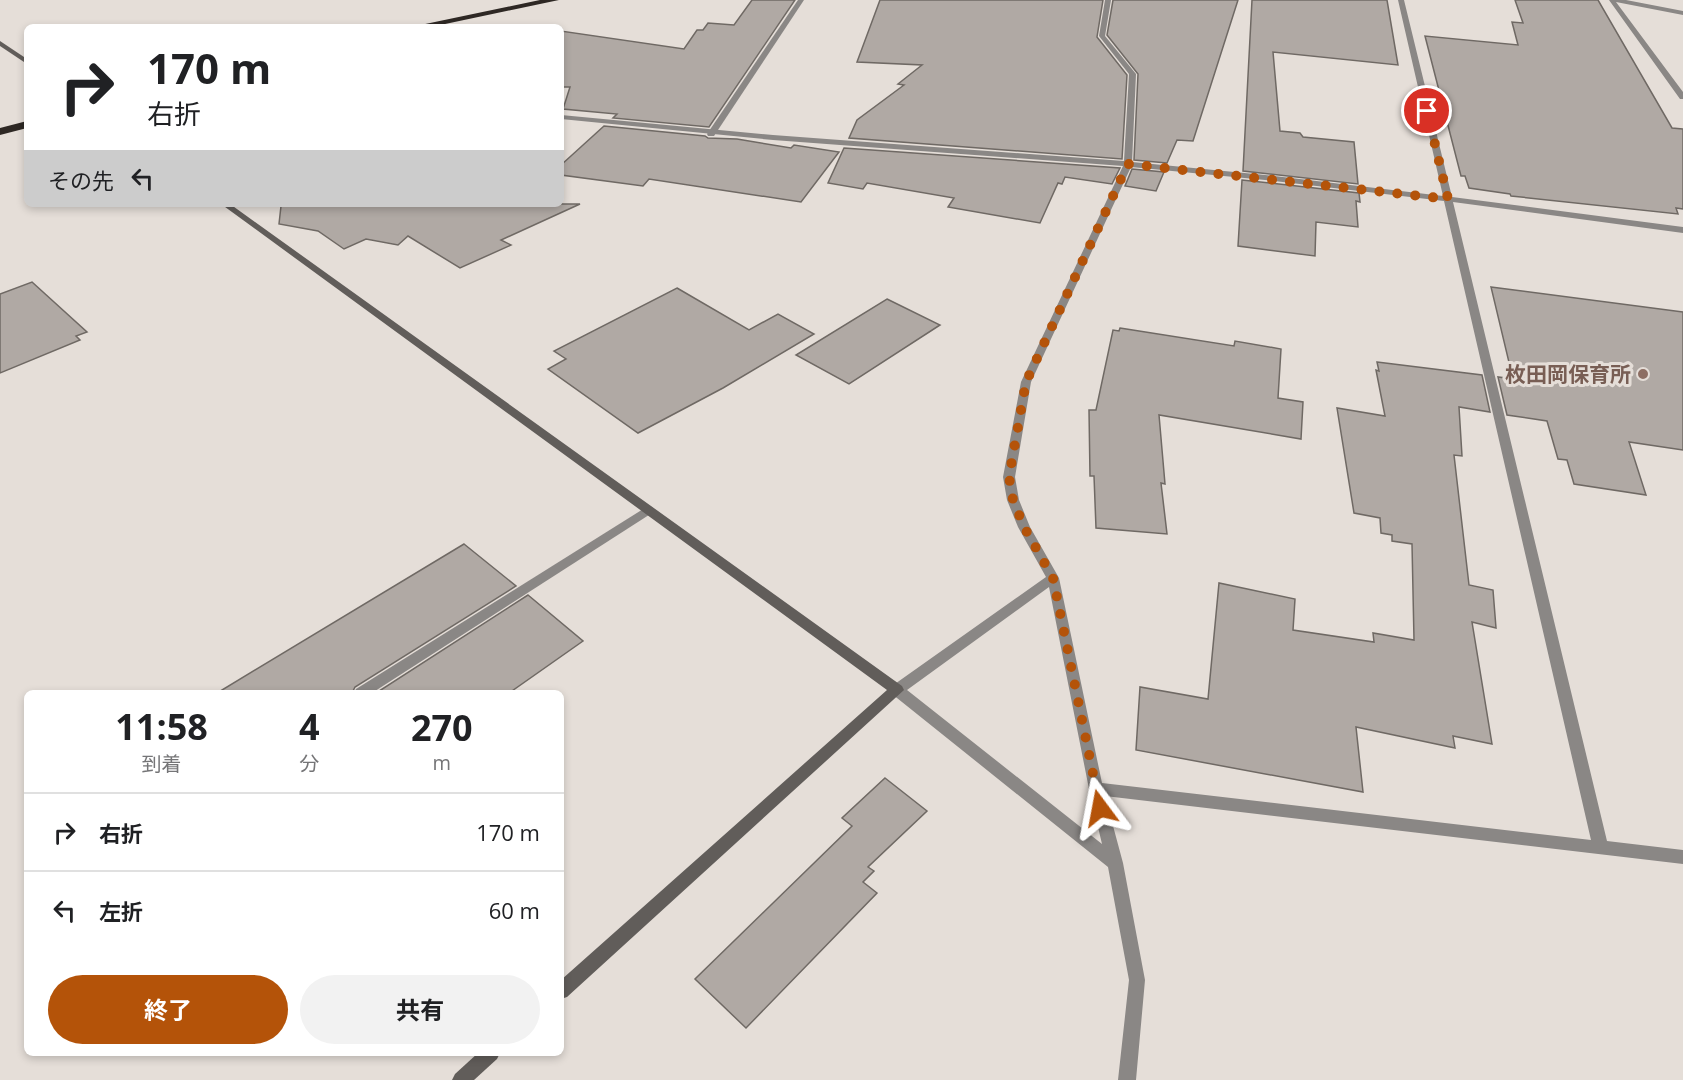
<!DOCTYPE html>
<html lang="ja">
<meta charset="utf-8">
<style>
:root{--surface:#fff;--page:#f2f2f2;--text:#202124;--muted:#757577;--line:#e0e0e0;--accent:#b45309}
body{margin:0;font-family:"Open Sans","Noto Sans JP",sans-serif;background:var(--page);color:var(--text);height:100vh;display:flex;flex-direction:column;font-size:22px;white-space:nowrap}
*{box-sizing:border-box;margin:0}
p{font-size:20px;color:var(--muted)}
.icon{flex:none;width:33px;height:33px;fill:none;stroke:currentColor;stroke-width:2;stroke-linecap:round;stroke-linejoin:round}
.map{position:relative;flex:1;overflow:hidden}
.panel{position:absolute;left:24px;top:690px;width:540px;height:366px;display:flex;flex-direction:column;background:var(--surface);border-radius:9px;box-shadow:0 3px 9px #0003}
.panel>*{flex:none}
.top-card{position:absolute;left:24px;top:24px;width:540px;height:183px;border-radius:9px;box-shadow:0 3px 9px #0003;background:#fff;color:var(--text);overflow:hidden}
.pin{position:absolute;display:grid;place-items:center;width:51px;height:51px;color:#fff;margin:-26px;border:3px solid #fff;border-radius:50%;box-shadow:0 2px 6px #0007}
.me{position:absolute;width:66px;margin:-33px;rotate:347deg;stroke-linejoin:round;filter:drop-shadow(0 0 4px #0008)}
.turn{display:flex;align-items:center;gap:21px;height:126px;padding:0 24px;font-size:27px}
.turn .icon{width:78px;height:78px;stroke-width:2.5}
.turn b{display:block;font-size:42px;line-height:51px}
.then{display:flex;align-items:center;height:57px;padding:0 24px;background:#0003;gap:12px;font-size:22px}
.eta{display:flex;justify-content:space-evenly;align-items:center;height:102px;text-align:center}
.eta b{font-size:36px;font-weight:700;line-height:42px}
.primary-button{display:flex;gap:12px;margin-top:auto;padding:12px 24px}
.primary-button a{flex:1;height:69px;border-radius:36px;background:var(--accent);color:#fff;font-size:24px;font-weight:700;line-height:69px;text-align:center}
.primary-button a+a{background:var(--page);color:var(--text)}
ul{padding:0;list-style:none}
li{display:flex;align-items:center;gap:18px;height:78px;padding:0 24px;border-top:2px solid var(--line)}
li div{flex:1}
li b{display:block;font-size:22px}
li em{font-style:normal}
.map>svg:first-child{display:block}
.building{fill:#b0a9a4;stroke:#6f6964;stroke-width:1.5}
.lines{fill:none;stroke-linecap:round;stroke-linejoin:round}
.lane{fill:#8a8785;fill-rule:evenodd}
.street{fill:#8a8785;fill-rule:evenodd}
.secondary{fill:#615d5a;fill-rule:evenodd}
.highway{fill:#2e2824;fill-rule:evenodd}
.route{stroke:#b45309;stroke-width:10;stroke-dasharray:0 18}
.education-dot{fill:#8d6e63;stroke:#e5ded8;stroke-width:2}
.labels{text-anchor:middle;dominant-baseline:central;stroke-width:6;stroke-linejoin:round;paint-order:stroke}
.education-label{font-size:21px;font-weight:bold;fill:#785e54;stroke:#e5ded8;text-anchor:end}
</style>
<div class="map">
<svg width="1683" height="1080" viewBox="0 0 1683 1080">
<rect width="100%" height="100%" fill="#e5ded8"/>
<g class="building">
<polygon points="752,0 795,0 709,127 613,118 617,114 563,109 570,87 561,87 561,31 684,49 697,30 703,30 708,23 734,25"/>
<polygon points="880,0 1103,0 1097,37 1127,75 1122,159 849,138 857,120 904,85 898,84 922,65 857,62"/>
<polygon points="1113,0 1238,0 1193,141 1177,140 1167,163 1134,160 1138,74 1107,35"/>
<polygon points="1252,0 1387,0 1398,65 1273,52 1280,131 1300,133 1303,137 1354,142 1358,184 1243,171"/>
<polygon points="1515,0 1598,0 1672,128 1683,129 1683,209 1676,208 1678,214 1511,196 1510,194 1469,188 1465,176 1461,176 1425,36 1518,45 1512,22 1523,23"/>
<polygon points="604,126 705,136 708,138 737,139 791,148 794,145 839,152 801,202 649,179 643,186 561,175 561,165"/>
<polygon points="844,148 1120,168 1112,184 1065,177 1062,184 1058,183 1040,223 948,207 954,198 867,183 863,189 828,183"/>
<polygon points="1132,169 1164,172 1156,191 1125,186"/>
<polygon points="1242,180 1359,193 1360,202 1356,201 1358,227 1316,222 1315,256 1238,246"/>
<polygon points="278,204 580,204 501,240 511,245 460,268 408,236 398,245 366,239 344,249 318,231 279,224 281,206"/>
<polygon points="32,282 87,332 76,336 80,340 0,373 0,294"/>
<polygon points="1491,287 1683,312 1683,450 1629,442 1646,495 1574,484 1567,460 1558,459 1547,421 1507,415 1498,377 1513,379"/>
<polygon points="677,288 749,330 778,314 814,334 723,388 638,433 548,369 566,359 554,351"/>
<polygon points="887,299 940,325 849,384 796,355"/>
<polygon points="1120,328 1234,346 1235,341 1281,349 1278,398 1303,402 1301,439 1159,415 1165,484 1161,483 1167,534 1096,528 1094,476 1090,476 1089,410 1096,410 1113,330 1119,331"/>
<polygon points="1377,362 1482,375 1490,412 1459,407 1462,456 1454,455 1469,585 1493,590 1496,628 1472,622 1492,744 1453,736 1455,748 1356,727 1363,792 1136,750 1140,687 1208,699 1219,583 1295,599 1293,630 1374,642 1373,633 1414,640 1412,544 1392,541 1392,535 1381,533 1380,518 1354,513 1337,408 1385,416 1376,370 1379,371"/>
<polygon points="464,544 516,586 355,687 352,693 217,693"/>
<polygon points="528,595 583,641 509,693 376,693"/>
<polygon points="885,778 927,811 868,867 874,871 863,882 877,893 746,1028 695,979 852,826 842,818"/>
</g>
<g class="lines">
<polygon class="lane" points="798,0 804,0 714,136 708,136 707,134"/>
<g class="street">
<path d="M1105 0H1111L1105 36 1136 74 1132 162 1265 175 1443 196 1398 0H1404L1452 197 1683 227V233L1453 202 1607 841 1683 850V864L1105 796 1123 863 1145 980 1136 1080H1118L1129 980 1108 867 892 694 890 690 892 686 1046 577 1018 527 1007 500 1003 477 1021 382 1123 166 773 140 561 119V115L773 135 1124 161 1129 74 1099 36ZM1131 167 1265 180 1444 201 1591 840 1102 783 1059 578 1030 527 1019 500 1015 477 1031 382ZM1049 587 1089 789 1102 844 907 690Z"/>
<polygon points="1609,0 1626,0 1683,11 1683,15 1616,2 1683,92 1683,99 1680,99"/>
<polygon points="648,506 652,507 654,510 652,513 372,693 354,693 356,689"/>
</g>
<g class="secondary">
<polygon points="0,41 27,59 27,64 0,46"/>
<polygon points="221,204 230,204 902,686 904,690 567,997 561,999 561,980 887,690"/>
<polygon points="478,1053 500,1053 497,1059 474,1080 452,1080 455,1074"/>
</g>
<g class="highway">
<polygon points="540,0 559,0 431,27 411,27"/>
<polygon points="27,121 27,128 0,135 0,128"/>
</g>
</g>
<g class="lines">
<polyline class="route" points="1100,808 1053,578 1024,527 1013,500 1009,477 1026,382 1128,164 1448,199 1427,111"/>
</g>
<circle class="education-dot" cx="1643" cy="374" r="6"/>
<g class="labels">
<g class="education-label">
<text x="1631" y="374">枚田岡保育所</text>
</g>
</g>
</svg>
<div class="pin" style="left:1427px;top:111px;background:#d93025"><svg class="icon" aria-label="arrive" viewBox="0 0 24 24"><path d="M6 21V4h12l-3 4 3 4H6"/></svg></div>
<svg class="me" style="left:1100px;top:808px" viewBox="-20 -20 40 40"><path d="M0-17L14 15 0 8-14 15z" fill="#b45309" stroke="#fff" stroke-width="4"/></svg>
<div class="top-card">
<div class="turn"><svg class="icon" aria-label="right" viewBox="0 0 24 24"><path d="M7 20v-9h11M14 6l5 5-5 5"/></svg><div><b>170 m</b>右折</div></div>
<div class="then">その先<svg class="icon" aria-label="left" viewBox="0 0 24 24"><path d="M17 20v-9H6M10 6l-5 5 5 5"/></svg></div>
</div>
<section class="panel">
<div class="eta">
<div><b>11:58</b><p>到着</p></div>
<div><b>4</b><p>分</p></div>
<div><b>270</b><p>m</p></div>
</div>
<ul>
<li><svg class="icon" aria-label="right" viewBox="0 0 24 24"><path d="M7 20v-9h11M14 6l5 5-5 5"/></svg><div><b>右折</b></div><em>170 m</em></li>
<li><svg class="icon" aria-label="left" viewBox="0 0 24 24"><path d="M17 20v-9H6M10 6l-5 5 5 5"/></svg><div><b>左折</b></div><em>60 m</em></li>
</ul>
<div class="primary-button"><a>終了</a><a>共有</a></div>
</section>
</div>
